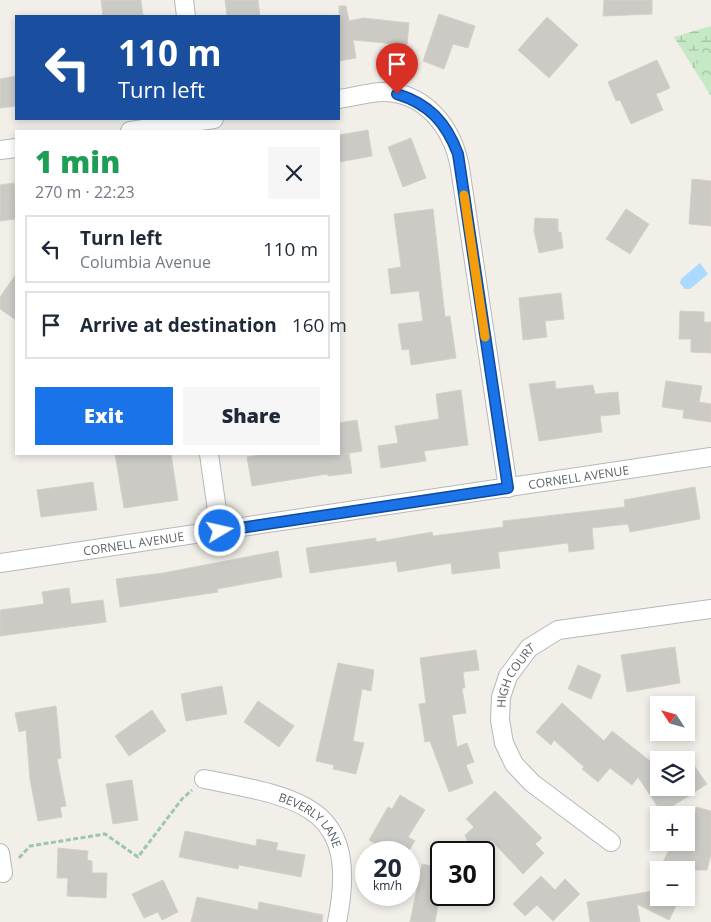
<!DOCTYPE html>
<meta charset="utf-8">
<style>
:root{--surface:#fff;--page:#f6f6f7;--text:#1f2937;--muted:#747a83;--line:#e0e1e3;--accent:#1a73e8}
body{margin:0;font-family:"Open Sans",sans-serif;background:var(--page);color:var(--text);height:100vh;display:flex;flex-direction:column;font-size:19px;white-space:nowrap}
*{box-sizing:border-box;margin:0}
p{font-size:16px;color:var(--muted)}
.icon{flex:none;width:28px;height:28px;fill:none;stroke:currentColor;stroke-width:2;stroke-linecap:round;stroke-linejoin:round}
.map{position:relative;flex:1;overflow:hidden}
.panel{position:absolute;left:15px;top:130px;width:325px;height:325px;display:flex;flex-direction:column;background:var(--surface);border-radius:0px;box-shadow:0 2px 8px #0003}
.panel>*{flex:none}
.hud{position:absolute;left:15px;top:15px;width:325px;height:105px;border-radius:0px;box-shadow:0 2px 8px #0003;background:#1a4fa0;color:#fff;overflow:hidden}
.needle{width:32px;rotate:306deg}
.tools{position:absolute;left:650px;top:696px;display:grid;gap:10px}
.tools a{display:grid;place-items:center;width:45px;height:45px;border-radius:0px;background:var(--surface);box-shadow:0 2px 8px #0003;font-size:25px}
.speed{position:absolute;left:355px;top:841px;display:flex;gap:10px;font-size:25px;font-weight:700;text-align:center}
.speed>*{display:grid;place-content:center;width:65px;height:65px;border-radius:50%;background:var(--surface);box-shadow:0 2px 8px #0003;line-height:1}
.speed small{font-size:12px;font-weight:400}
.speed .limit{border:2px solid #111;border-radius:8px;background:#fff;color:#111}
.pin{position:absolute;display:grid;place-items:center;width:42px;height:42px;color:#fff;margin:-51px -21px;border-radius:50% 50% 50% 0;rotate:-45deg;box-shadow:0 0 5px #0007}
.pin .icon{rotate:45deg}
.me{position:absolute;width:55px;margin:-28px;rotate:81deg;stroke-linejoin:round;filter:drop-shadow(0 0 4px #0008)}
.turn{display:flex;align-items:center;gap:18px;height:105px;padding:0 20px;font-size:22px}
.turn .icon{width:65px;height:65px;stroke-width:2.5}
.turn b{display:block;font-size:35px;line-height:42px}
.round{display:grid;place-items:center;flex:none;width:52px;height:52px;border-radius:0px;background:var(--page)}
.head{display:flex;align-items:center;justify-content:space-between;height:85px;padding:0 20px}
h1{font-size:30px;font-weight:800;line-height:38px;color:#1e9e55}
.cta{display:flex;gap:10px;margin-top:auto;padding:10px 20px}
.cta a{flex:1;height:58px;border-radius:0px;background:var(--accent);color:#fff;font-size:20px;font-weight:800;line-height:58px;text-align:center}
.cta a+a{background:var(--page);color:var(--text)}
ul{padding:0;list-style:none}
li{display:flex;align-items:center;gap:15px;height:68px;margin:0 10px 8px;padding:0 10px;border:2px solid var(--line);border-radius:0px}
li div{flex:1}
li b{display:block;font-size:19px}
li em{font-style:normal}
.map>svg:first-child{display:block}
.wetland{fill:url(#wetland-marsh)}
.park{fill:url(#park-crowns)}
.water{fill:#aadaff}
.building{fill:#cccac5;stroke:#d6d1c6}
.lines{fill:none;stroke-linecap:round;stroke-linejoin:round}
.street-casing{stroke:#b5b8bc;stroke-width:20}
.path{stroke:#9cc7a9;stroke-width:3;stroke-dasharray:5 2.5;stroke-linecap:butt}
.street{stroke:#fff;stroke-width:18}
.route-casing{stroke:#114b97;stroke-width:12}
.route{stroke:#1a73e8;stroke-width:9}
.slow{stroke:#f59e0b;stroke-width:9}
.labels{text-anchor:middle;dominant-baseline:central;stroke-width:5;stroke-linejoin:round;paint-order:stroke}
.street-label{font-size:12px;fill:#5f6368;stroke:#fff}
</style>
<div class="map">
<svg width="711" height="922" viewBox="0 0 711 922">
<defs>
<pattern id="wetland-marsh" width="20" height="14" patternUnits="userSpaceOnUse" patternTransform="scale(1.25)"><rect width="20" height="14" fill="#c5e8c5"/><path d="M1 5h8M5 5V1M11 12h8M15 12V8" fill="none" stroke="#a3c0a4"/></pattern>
<pattern id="park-crowns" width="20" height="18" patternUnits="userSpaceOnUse" patternTransform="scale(1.25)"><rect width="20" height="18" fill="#c5e8c5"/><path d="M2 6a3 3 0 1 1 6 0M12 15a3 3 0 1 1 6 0" fill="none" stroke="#a3c0a4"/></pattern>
</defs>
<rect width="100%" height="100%" fill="#f1efe8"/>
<polygon class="wetland" points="711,26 711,96 674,37"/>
<polygon class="park" points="699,47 711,49 711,92 695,68"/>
<polygon class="water" points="700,263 708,274 690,289 685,289 680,283 681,279"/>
<g class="building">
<polygon points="101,0 141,0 143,16 103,16"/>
<polygon points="225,0 258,0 260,16 227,16"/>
<polygon points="604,0 652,0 652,14 603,16"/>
<polygon points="339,6 346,6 349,21 363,18 409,23 407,45 353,40 356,58 339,61"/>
<polygon points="439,14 475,26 468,48 453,44 444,69 423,61"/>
<polygon points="547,17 578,45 549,78 518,50"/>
<polygon points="657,60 670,88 656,94 663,110 631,124 620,100 616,101 608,82"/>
<polygon points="16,76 16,106 0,108 0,79"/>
<polygon points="368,130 372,156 339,162 339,135"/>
<polygon points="411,138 426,178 403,187 388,147"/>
<polygon points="692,179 711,181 711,226 689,224"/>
<polygon points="14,183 16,219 0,221 0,185"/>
<polygon points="433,209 445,317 450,316 456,358 411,365 409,349 402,350 398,324 423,321 419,291 391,294 388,269 401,267 394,214"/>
<polygon points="626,209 649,224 630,254 606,239"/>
<polygon points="535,218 558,219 558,232 561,232 563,248 539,253 534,231"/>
<polygon points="16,274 16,320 0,309 0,297"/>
<polygon points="561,293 564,319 545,321 547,337 523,340 519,298"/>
<polygon points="680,311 704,312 704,322 711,322 711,353 691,352 691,339 679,339"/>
<polygon points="555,381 556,389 593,385 595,394 618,392 620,414 600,416 602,432 539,441 529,384"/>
<polygon points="666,381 702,386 699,402 711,404 711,422 683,418 684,410 662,407"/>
<polygon points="461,390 468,445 424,451 426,461 381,468 378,446 398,443 395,426 439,419 436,394"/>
<polygon points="357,420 362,451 344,454 349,454 352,473 328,476 327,474 252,486 247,457 266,454 339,454 339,423"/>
<polygon points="115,454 171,454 178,500 124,508"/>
<polygon points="93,482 97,510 41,517 37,490"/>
<polygon points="695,487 700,519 630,532 628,524 592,528 594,549 569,552 568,543 498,552 500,568 452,574 451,563 398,572 396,561 310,573 306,548 376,538 376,542 432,532 433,536 503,527 503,521 625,507 624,500"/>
<polygon points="278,551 282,577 217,589 218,592 120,607 116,579 163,573"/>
<polygon points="69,588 71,604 103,600 106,622 0,636 0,610 44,604 42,592"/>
<polygon points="675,647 680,683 627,692 621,655"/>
<polygon points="476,650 479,670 463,672 465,688 462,688 466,713 452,715 457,747 467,743 474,762 466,765 473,783 449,792 430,741 425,742 419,704 426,703 420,658"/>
<polygon points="338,663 374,670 371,691 362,689 353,741 364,743 356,774 333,769 334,765 316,761"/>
<polygon points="578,665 601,675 591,699 568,689"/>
<polygon points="222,686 227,714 186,721 181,694"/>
<polygon points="258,701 294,726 279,747 244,722"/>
<polygon points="562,703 604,741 612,731 659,768 659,788 686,788 686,754 707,784 662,813 638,777 632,785 610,768 598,782 582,769 584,767 554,740 551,745 536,732"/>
<polygon points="56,706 61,758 57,759 66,806 60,807 62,817 38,821 30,779 26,730 19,732 15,713"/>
<polygon points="152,710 166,731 129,756 115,736"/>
<polygon points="132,780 138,820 113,824 106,784"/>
<polygon points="495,791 542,838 535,844 544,853 523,874 491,840 479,852 475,852 470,848 465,835 474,827 466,819"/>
<polygon points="400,795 425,810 408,837 415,841 408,852 390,852 369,840 388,807 392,809"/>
<polygon points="696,807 711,811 711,854 707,870 659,870 673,842 687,842"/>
<polygon points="185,831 256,846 257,839 278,843 276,850 305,855 301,877 239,865 238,869 179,857"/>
<polygon points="58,848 88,851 87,860 92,861 92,873 107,873 106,898 67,896 68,878 57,878"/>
<polygon points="422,864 441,868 441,889 435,922 410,922"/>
<polygon points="541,876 555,890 565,879 580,894 553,921 537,905 525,916 513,904"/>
<polygon points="163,880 178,912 162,920 158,912 144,918 132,894"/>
<polygon points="659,890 659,898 680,898 669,920 637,904 640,922 590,922 587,902"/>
<polygon points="197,897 258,910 259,902 323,915 322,922 191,922"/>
</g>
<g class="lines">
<defs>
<g id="street">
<polyline points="184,0 186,16"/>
<path d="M339 99C352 97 367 93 381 92 425 91 453 128 460 168L508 488"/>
<polyline points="130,131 214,119"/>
<polyline points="0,150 16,148"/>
<polyline points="209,454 220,531"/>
<path id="s1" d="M0 563 711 457"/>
<path id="s2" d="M204 779C299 798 361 804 337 922"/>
<path id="s3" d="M611 842 532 783 514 764 504 743 500 720 501 697 508 676 529 648 558 630 711 609"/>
<polyline points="0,853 3,873"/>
</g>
</defs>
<use href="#street" class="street-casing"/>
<polyline class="path" points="19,858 30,846 105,834 138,857 182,799 192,790"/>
<use href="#street" class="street"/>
</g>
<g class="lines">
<defs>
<path id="route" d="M220 531 508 488 458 154C446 122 429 104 397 94"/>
</defs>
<use href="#route" class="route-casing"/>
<use href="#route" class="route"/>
<polyline class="slow" points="464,195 485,337"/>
</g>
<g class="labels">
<g class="street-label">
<text stroke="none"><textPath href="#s1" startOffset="585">CORNELL AVENUE</textPath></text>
<text stroke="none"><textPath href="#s1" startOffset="135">CORNELL AVENUE</textPath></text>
<text stroke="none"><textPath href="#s3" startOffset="220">HIGH COURT</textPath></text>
<text stroke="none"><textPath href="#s2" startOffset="118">BEVERLY LANE</textPath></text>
</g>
</g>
</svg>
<div class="tools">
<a><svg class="needle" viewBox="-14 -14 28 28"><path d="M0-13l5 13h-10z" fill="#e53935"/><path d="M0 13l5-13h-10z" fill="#747a83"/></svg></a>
<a><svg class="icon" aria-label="layers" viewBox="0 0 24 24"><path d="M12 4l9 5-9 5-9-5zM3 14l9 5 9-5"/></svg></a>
<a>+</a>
<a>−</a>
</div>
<div class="speed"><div>20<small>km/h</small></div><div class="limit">30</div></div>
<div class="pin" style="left:397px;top:94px;background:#d93025"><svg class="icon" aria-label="arrive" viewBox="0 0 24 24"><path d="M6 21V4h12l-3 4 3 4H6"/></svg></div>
<svg class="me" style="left:220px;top:531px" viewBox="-20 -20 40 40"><circle r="17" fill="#1a73e8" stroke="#fff" stroke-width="3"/><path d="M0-11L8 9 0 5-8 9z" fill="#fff"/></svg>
<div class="hud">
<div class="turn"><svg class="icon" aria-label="left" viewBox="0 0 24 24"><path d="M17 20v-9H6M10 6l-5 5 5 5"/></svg><div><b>110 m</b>Turn left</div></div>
</div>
<section class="panel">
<div class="head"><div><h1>1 min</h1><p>270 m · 22:23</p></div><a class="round"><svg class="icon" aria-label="close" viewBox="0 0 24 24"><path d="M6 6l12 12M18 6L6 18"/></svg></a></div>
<ul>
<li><svg class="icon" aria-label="left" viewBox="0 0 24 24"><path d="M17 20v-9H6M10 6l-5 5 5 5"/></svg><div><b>Turn left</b><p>Columbia Avenue</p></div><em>110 m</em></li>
<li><svg class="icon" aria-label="arrive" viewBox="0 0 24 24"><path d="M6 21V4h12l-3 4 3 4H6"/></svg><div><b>Arrive at destination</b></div><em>160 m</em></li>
</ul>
<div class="cta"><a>Exit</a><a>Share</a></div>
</section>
</div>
